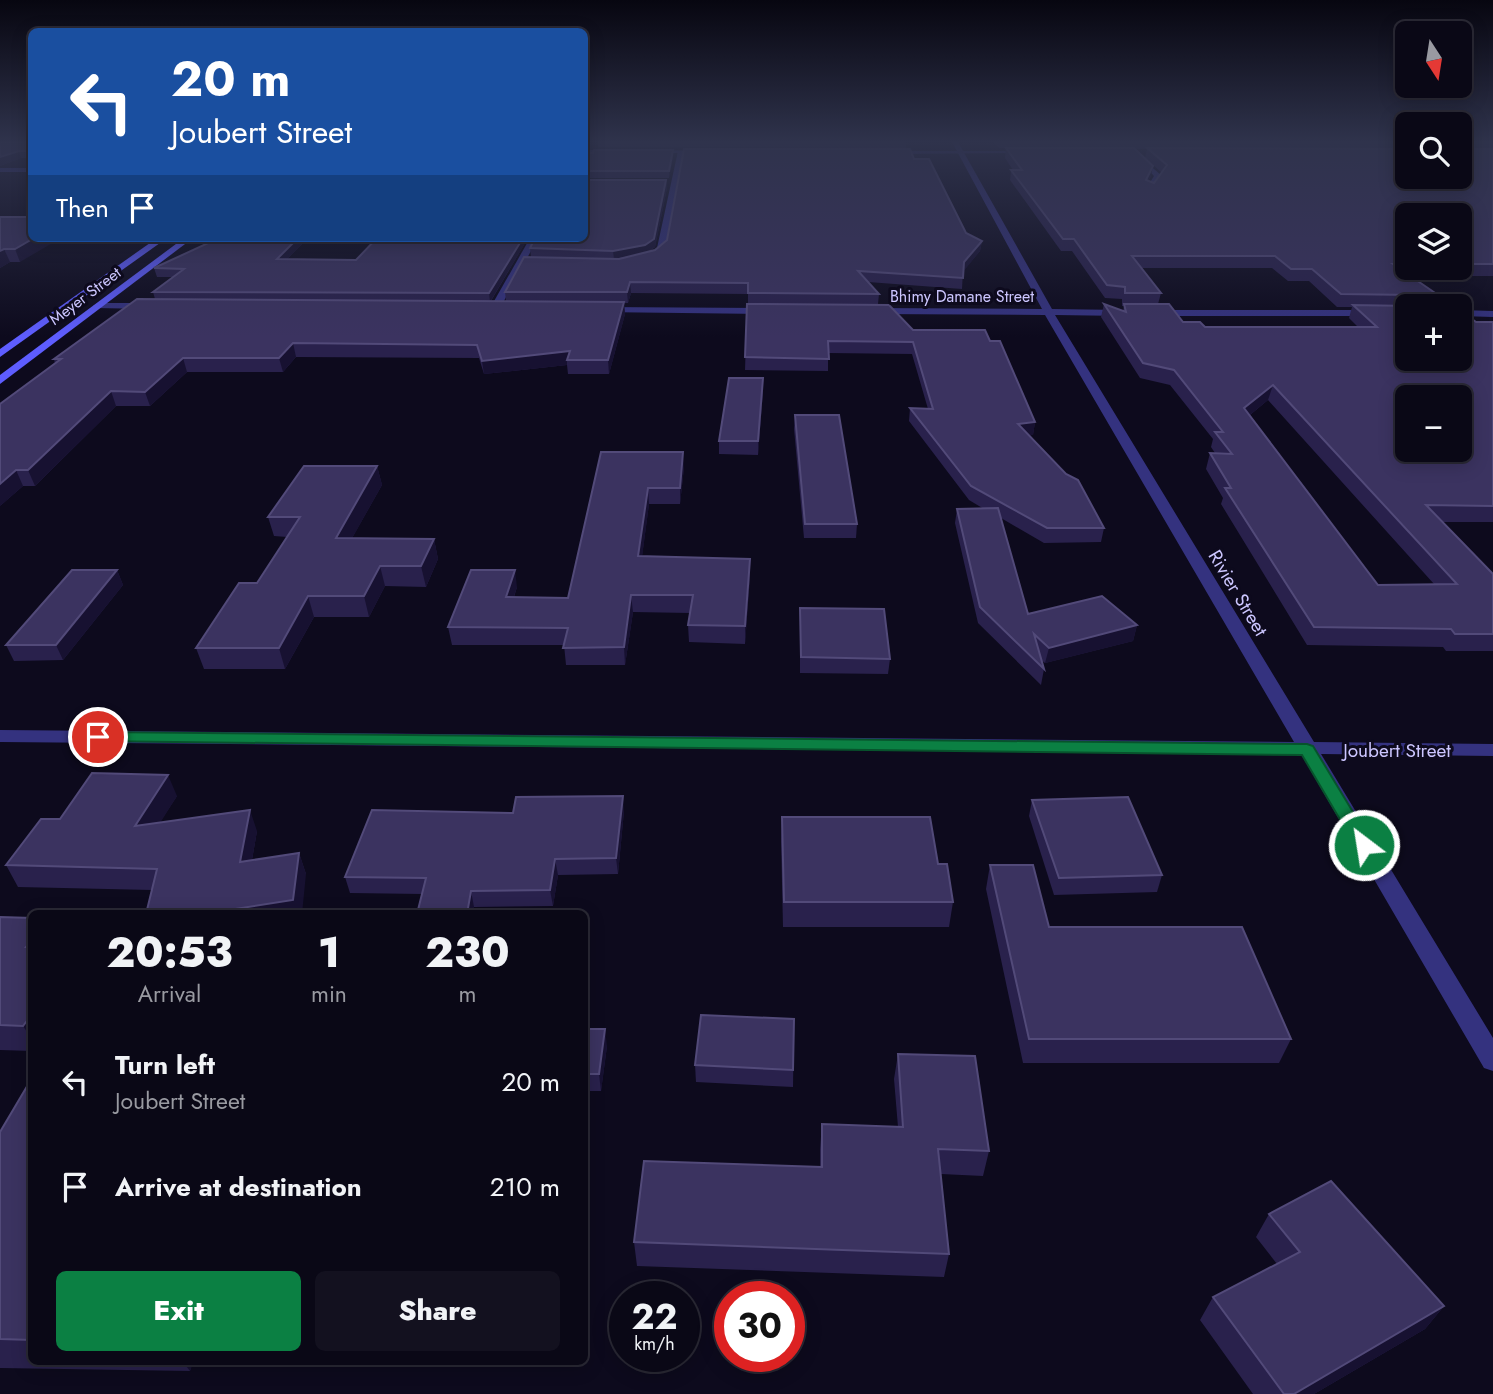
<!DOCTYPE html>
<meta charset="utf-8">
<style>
:root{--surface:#0a0816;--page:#13111f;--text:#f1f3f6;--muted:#999aa1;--line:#2a2935;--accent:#0b8043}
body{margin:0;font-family:Jost,sans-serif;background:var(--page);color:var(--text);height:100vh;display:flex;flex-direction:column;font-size:26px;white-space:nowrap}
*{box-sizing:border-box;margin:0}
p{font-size:23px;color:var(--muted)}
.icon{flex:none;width:38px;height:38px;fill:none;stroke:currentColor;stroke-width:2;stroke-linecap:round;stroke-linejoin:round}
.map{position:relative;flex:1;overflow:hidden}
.drawer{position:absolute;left:28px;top:910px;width:560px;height:455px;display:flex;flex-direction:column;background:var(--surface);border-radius:10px;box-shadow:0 4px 18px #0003,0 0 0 2px var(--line)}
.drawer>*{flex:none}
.top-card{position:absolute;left:28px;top:28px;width:560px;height:214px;border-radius:10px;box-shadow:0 4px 18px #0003,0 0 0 2px var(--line);background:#1a4fa0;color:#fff;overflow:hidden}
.needle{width:46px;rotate:168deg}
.tools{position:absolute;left:1395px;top:21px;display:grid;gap:14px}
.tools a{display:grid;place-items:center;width:77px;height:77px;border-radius:10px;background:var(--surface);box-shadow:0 4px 18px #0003,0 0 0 2px var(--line);font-size:35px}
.speed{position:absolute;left:609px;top:1281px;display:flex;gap:14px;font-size:35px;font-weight:700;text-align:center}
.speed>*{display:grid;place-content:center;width:91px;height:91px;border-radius:50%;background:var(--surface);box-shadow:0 4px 18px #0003,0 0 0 2px var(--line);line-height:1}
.speed small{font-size:18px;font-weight:400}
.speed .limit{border:10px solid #d22;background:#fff;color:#111}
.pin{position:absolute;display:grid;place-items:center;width:60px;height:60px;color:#fff;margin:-30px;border:4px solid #fff;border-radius:50%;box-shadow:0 2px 7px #0007}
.me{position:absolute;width:77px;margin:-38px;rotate:329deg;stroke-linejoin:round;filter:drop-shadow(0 0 5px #0008)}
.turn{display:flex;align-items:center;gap:24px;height:147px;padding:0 28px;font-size:32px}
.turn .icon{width:91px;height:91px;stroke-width:2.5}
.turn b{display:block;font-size:49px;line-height:60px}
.then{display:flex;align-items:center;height:66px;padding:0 28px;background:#0003;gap:14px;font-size:26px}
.eta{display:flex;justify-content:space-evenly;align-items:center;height:119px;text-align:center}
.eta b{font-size:42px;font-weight:800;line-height:49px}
.button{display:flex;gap:14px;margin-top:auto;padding:14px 28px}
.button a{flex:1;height:80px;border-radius:10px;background:var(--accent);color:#fff;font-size:28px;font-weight:800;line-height:80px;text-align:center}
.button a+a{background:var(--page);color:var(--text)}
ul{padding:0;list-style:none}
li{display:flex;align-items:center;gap:21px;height:105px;padding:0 28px}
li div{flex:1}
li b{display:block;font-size:26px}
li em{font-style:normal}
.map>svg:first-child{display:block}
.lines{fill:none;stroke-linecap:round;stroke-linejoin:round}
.minor{fill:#34327f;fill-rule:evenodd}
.tertiary{fill:#34327f;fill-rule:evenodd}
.secondary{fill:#5e5dff;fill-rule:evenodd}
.wall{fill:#29214c;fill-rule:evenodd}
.shaded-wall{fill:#171131}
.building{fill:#3b3360;stroke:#524a79;stroke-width:2;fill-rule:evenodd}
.route{fill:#0b8043;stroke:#07532c;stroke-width:2}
.labels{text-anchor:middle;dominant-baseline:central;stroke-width:6;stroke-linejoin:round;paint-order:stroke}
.far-street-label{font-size:16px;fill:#ccc6ff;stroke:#0d0a1d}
.street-label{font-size:19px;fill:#ccc6ff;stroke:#0d0a1d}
</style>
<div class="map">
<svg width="1493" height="1394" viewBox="0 0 1493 1394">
<rect width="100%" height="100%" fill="#0d0a1d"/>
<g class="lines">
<g class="minor">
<polygon points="952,142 958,142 1052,309 1124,310 1129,313 1124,316 1055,315 1314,742 1493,744 1493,756 1321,754 1493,1038 1493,1071 1484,1068 1301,754 0,742 0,730 1294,742 1045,315 872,314 867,311 872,308 1042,309"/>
<polygon points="678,151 683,152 665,249 651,261 645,261 645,257 657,248"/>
<polygon points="1134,155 1138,155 1162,176 1153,191 1146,189 1154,176"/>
<rect x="0" y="168" width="32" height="4"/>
<polygon points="530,238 538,238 499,310 491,312 489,310"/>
<polygon points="98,303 151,303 156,306 151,309 95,308 93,306"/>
<polygon points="602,307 770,308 775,311 770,314 599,312 597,310"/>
<polygon points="1407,310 1407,316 1152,316 1147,313 1152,310"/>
<polygon points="1460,310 1493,311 1493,317 1460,316"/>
</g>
<g class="tertiary">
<polygon points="584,150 616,150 619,152 584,154"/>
<polygon points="651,150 707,151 710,153 649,153"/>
<polygon points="889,151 1029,151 1032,153 887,154"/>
</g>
<g class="secondary">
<polygon points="157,238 167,238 0,357 0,349"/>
<polygon points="184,238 193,238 0,384 0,375"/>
</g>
</g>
<g class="wall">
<polygon points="0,142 32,142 32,158 21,158 0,166"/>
<polygon points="598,142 906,142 906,148 598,147"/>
<path d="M994 142H1407V177L1460 142H1493V276H1411L1476 322H1493V522H1442L1493 574V651H1446L1443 647 1307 645 1221 504 1223 498 1206 469 1210 453H1215L1211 447 1213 439 1170 385 1140 378 1101 317 1104 304 1123 311 1124 306H1122V299L1105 298 1072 251H1061L1010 180 1011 170H1013L1005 158 1006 148H999ZM1135 149H1147L1145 158 1162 173 1154 183 1148 181 1151 176ZM1407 215H1460V268H1407ZM1141 268H1272L1288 281H1309L1337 307H1352L1349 318 1358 327H1205L1183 322 1158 304 1161 293ZM1268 400 1434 584 1378 585 1250 415Z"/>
<polygon points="584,153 673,157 669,178 584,178"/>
<polygon points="914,159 966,233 982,241 980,251 963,271 962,289 868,282 879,294 878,304 748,304 748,294 631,293 628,303 624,303 625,314 609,374 568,374 567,365 484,374 479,358 296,357 283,372 187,372 150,406 116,406 35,486 23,486 0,506 55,364 54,359 155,299 153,292 173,277 157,277 154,268 219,238 308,238 287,259 356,260 528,238 491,301 506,301 505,292 586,259 531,257 530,248 666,180 667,188 655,247 648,252"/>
<polygon points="0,217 32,217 20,262 10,262 0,268"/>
<polygon points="747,304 913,330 990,341 1035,422 1033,435 1030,435 1104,528 1101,542 1044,543 1001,518 1028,614 1137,625 1133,641 1045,663 1041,660 1044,669 1041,685 978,623 955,523 957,509 984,509 969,500 909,421 910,408 928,409 912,354 828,353 828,371 745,370"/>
<polygon points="763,391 758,455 719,454 719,441"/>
<polygon points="795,415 857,524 856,538 804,538 794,429"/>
<polygon points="601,452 684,467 680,504 649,504 642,556 750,559 750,576 745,644 689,642 688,625 690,613 633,612 625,665 566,665 564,645 452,645 448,627 517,587 514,597 568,598"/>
<polygon points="377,466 382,485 352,538 434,539 438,559 426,587 385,586 369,617 314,617 285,669 204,669 196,648 257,583 287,537 274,536 268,517"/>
<polygon points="117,570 123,585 63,660 14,661 6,645"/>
<polygon points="800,608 890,659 888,674 800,673"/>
<polygon points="177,796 160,822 257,831 252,860 299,853 306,874 152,890 18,887 6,865 60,819"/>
<polygon points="1032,800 1162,875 1157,892 1054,895 1029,816"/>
<polygon points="624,811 618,874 558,875 553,906 474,907 473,914 417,914 422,894 350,893 345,877 513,813"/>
<polygon points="782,817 938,864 953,902 949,927 783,927 781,841"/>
<polygon points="990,865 1049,927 1291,1039 1279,1063 1023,1063 986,889"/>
<polygon points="0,917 32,918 32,1051 0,1050"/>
<polygon points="794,1019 793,1087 696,1082 695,1065"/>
<polygon points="584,1029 607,1046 601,1091 584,1091"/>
<polygon points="898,1054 989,1151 983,1176 941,1174 949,1254 944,1277 637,1266 634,1242 820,1167 820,1149 822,1124 898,1127 894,1079"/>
<polygon points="32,1078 32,1362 193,1362 190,1371 0,1368 0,1132"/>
<polygon points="1269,1214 1444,1306 1425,1329 1314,1394 1253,1394 1200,1320 1213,1297 1277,1264 1256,1237"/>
<polygon points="479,1362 556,1362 555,1364 479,1363"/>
</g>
<g class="shaded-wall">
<polygon points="673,150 673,157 669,178 669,171"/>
<polygon points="19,151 21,158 0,166 0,157"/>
<polygon points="1153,166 1151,176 1144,190 1146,180"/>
<polygon points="666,180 667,188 655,247 645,253 614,259 613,251"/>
<polygon points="34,238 61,238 20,262 15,249"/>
<polygon points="298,238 308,238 279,267 277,259"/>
<polygon points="523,238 528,238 490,302 489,293"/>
<polygon points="982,241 980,251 963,272 964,262"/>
<polygon points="4,249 10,262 0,268 0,251"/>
<polygon points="630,282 631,293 628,303 627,292"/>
<polygon points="624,302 625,314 609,374 608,360"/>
<polygon points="293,343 296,357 283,372 279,358"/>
<polygon points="570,351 567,360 567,365 484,374 482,361"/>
<polygon points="183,358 187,372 150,406 145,392"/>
<polygon points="763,378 763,391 758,455 758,441"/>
<polygon points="1273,385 1268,400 1240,423 1244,408"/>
<polygon points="111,391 116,406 35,486 28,470"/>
<polygon points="1035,422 1033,435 1016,437 1018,424"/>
<polygon points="683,452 684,467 680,504 680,488"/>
<polygon points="377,466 382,485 341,558 336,538"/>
<polygon points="16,470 23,486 0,506 0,484"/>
<polygon points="648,488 649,504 640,573 638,556"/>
<polygon points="434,539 438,559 426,587 421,566"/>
<polygon points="750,559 750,576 745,644 745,626"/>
<polygon points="380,566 385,586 369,617 364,596"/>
<polygon points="117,570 123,585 63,660 56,645"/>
<polygon points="515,570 517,587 508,614 506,597"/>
<polygon points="631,595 633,612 625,665 624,647"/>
<polygon points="308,596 314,617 285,669 279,648"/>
<polygon points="1137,625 1133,641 1045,663 1049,648"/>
<polygon points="168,775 177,796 145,847 135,826"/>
<polygon points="623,796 624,811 618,874 616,858"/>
<polygon points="250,810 257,831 248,883 240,862"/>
<polygon points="299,853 306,874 302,914 203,914"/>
<polygon points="555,859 558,875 553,906 550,890"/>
<polygon points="471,891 474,907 473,914 467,914"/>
<polygon points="32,1014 32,1039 23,1026"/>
<polygon points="605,1029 607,1046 601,1091 599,1074"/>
<polygon points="1444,1306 1425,1329 1314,1394 1294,1394"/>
<polygon points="183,1362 193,1362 190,1371"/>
</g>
<g class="building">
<polygon points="0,142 32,142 32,151 19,151 0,157"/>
<path d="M1460 142H1461L1463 149H1493V264H1460V215H1407V264H1393L1454 306H1407V359H1460V310L1476 322H1493V506L1426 505 1493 574V634H1455L1451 629 1314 627 1225 488H1231L1210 453 1232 454 1215 432H1223L1174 370 1143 363 1104 304 1126 312 1124 304H1169L1183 322H1200L1205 327H1377L1353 305 1412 306 1414 303 1413 295 1341 294 1312 269H1291L1275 256H1132L1161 293H1125V287L1107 285 1074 239H1063L1011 170H1022L1006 148H1134L1153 166 1146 180 1154 183 1167 165 1147 148 1407 149V177H1460ZM1273 385 1457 584 1378 585 1244 408ZM1407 397H1460V450H1407Z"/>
<polygon points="684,149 910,149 914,159 929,159 966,233 982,241 964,262 963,278 858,271 879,294 748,293 748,283 630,282 627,292 505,292 524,257 619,259 655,250 667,240"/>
<polygon points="594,150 673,150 669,171 584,171 584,153 593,153"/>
<polygon points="584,180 666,180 654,239 645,245 613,251 530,248 535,238 584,238"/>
<polygon points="0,217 32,217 32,238 34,238 15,249 4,249 0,251"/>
<polygon points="219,238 298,238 277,259 356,260 377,238 523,238 489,293 153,292 184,269 154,268"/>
<polygon points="137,299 624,302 608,360 567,360 570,351 482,361 477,345 293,343 279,358 183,358 145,392 111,391 28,470 16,470 0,484 0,404 61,359 54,359"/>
<polygon points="747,304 889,305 913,330 985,330 990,341 1000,341 1035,422 1018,424 1066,474 1078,480 1104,528 1047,528 971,486 910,408 933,409 913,342 828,341 829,359 745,357"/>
<polygon points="729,378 763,378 758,441 719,441"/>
<polygon points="795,415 839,415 857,524 805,524"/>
<polygon points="601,452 683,452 680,488 648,488 638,556 750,559 745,626 688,625 693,595 631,595 624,647 563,648 568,628 448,627 471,570 515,570 506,597 568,598"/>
<polygon points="304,466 377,466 336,538 434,539 421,566 380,566 364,596 308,596 279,648 196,648 239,583 257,583 300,517 268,517"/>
<polygon points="998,508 1028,614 1102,596 1137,625 1049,648 1034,634 1044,669 980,607 957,509"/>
<polygon points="72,570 117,570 56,645 6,645"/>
<polygon points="800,608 884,609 890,659 801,657"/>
<polygon points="92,773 168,775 135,826 250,810 240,862 299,853 293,900 203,914 146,914 157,869 6,865 41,819 60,819"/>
<polygon points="623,796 616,858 555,859 550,890 471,891 467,914 417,914 426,878 345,877 372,810 513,813 516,797"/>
<polygon points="1128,797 1162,875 1059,878 1032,800"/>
<polygon points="782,817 930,817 938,864 947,864 953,902 784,902"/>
<polygon points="990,865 1033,865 1049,927 1242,927 1291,1039 1029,1039"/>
<polygon points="0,917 32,918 32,939 26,947 32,947 32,1014 23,1026 0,1025"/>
<polygon points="701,1015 794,1019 793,1070 695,1065"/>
<polygon points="584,1029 605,1029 599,1074 584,1074"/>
<polygon points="898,1054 975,1056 989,1151 938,1149 949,1254 634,1242 644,1161 822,1167 822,1124 903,1127"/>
<polygon points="32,1078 32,1340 0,1339 0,1132"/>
<polygon points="1331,1181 1444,1306 1294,1394 1284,1394 1213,1297 1300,1252 1269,1214"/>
</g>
<linearGradient id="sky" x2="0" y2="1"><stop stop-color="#070610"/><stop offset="0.42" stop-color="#2f334c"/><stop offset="1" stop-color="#2f334c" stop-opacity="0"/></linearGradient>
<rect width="1493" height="337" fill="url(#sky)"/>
<polygon class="route" points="98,732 1307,744 1313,746 1373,845 1371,850 1358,850 1302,755 92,741 89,737"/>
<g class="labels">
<g class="far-street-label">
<text transform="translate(85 296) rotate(-37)">Meyer Street</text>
<text x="962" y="296">Bhimy Damane Street</text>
</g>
<g class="street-label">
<text transform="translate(1238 593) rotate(59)">Rivier Street</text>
<text x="1397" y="750">Joubert Street</text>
</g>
</g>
</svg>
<div class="tools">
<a><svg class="needle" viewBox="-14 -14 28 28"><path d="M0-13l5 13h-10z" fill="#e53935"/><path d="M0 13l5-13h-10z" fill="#999aa1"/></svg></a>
<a><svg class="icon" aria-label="search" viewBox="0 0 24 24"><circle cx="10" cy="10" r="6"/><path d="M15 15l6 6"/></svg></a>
<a><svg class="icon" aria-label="layers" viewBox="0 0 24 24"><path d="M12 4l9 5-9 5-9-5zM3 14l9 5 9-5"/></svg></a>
<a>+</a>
<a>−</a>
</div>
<div class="speed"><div>22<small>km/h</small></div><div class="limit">30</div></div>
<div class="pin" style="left:98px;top:737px;background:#d93025"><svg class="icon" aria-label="arrive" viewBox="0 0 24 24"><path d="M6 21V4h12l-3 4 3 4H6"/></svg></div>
<svg class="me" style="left:1364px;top:845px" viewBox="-20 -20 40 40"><circle r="17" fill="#0b8043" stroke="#fff" stroke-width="3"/><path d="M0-11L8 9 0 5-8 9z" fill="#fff"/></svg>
<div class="top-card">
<div class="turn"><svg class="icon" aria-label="left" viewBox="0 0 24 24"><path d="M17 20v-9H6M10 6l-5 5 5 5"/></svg><div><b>20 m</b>Joubert Street</div></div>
<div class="then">Then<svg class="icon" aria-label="arrive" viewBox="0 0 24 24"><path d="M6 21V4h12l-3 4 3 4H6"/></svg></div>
</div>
<section class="drawer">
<div class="eta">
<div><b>20:53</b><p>Arrival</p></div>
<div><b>1</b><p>min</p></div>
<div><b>230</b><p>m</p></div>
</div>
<ul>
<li><svg class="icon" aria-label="left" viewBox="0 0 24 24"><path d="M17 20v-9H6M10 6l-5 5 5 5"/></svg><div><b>Turn left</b><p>Joubert Street</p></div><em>20 m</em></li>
<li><svg class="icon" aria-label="arrive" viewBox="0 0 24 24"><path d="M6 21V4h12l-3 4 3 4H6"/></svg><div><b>Arrive at destination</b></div><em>210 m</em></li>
</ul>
<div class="button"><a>Exit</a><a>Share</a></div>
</section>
</div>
